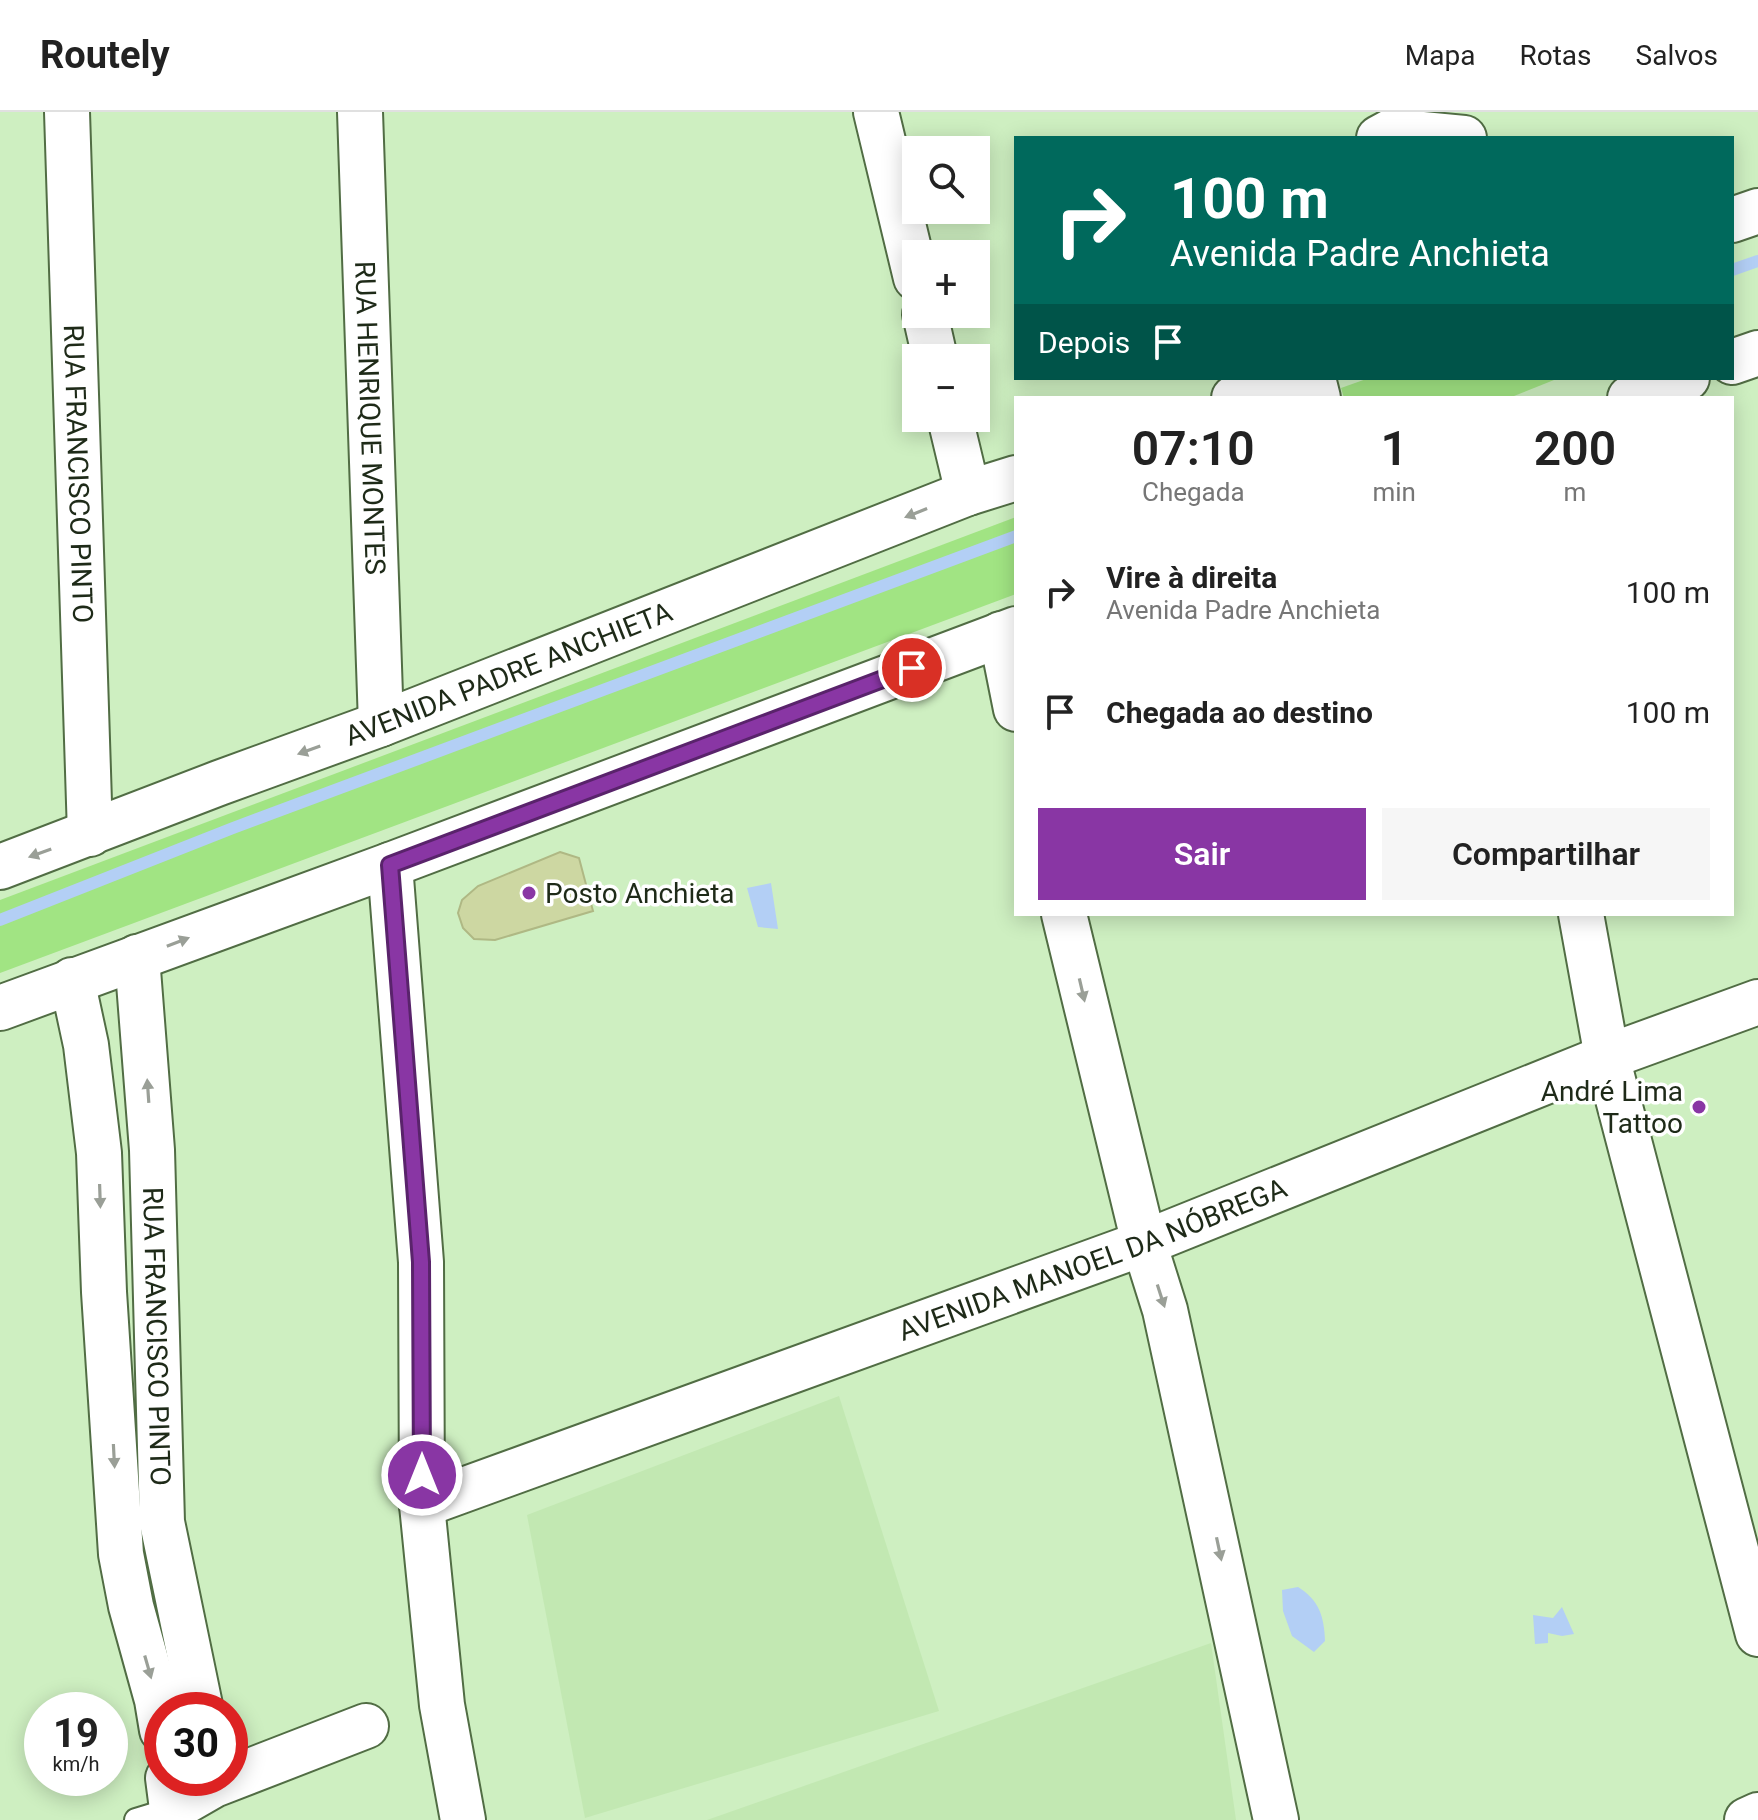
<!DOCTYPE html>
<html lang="pt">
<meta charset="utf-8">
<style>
:root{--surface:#fff;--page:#f6f6f6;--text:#222;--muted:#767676;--line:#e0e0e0;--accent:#8936a4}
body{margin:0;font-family:Roboto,sans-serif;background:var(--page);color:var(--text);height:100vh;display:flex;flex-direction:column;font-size:30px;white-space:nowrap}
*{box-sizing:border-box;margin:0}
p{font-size:26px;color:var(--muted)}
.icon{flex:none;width:44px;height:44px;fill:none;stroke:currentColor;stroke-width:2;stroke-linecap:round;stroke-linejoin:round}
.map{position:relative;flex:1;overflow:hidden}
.panel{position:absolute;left:1014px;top:284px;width:720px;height:520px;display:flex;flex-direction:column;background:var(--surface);border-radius:0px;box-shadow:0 4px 20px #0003}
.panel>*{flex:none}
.banner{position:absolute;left:1014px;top:24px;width:720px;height:244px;border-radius:0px;box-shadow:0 4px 20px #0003;background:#00695c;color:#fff;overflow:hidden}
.fabs{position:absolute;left:902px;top:24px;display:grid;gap:16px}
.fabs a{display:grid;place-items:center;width:88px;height:88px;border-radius:0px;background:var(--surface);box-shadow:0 4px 20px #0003;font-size:40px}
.speed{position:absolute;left:24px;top:1580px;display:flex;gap:16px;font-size:40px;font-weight:700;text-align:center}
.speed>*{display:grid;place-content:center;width:104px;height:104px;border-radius:50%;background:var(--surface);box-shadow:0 4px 20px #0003;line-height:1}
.speed small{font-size:20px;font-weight:400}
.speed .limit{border:12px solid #d22;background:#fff;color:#111}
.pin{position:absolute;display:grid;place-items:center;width:68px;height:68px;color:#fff;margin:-34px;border:4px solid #fff;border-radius:50%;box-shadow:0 2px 8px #0007}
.me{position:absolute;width:88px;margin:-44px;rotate:0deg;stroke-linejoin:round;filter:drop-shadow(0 0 6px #0008)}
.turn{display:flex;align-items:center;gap:28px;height:168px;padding:0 24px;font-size:36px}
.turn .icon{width:104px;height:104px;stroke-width:2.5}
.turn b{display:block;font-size:56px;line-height:68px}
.then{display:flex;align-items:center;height:76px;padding:0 24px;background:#0003;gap:16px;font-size:30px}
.eta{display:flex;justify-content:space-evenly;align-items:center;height:136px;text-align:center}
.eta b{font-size:48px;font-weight:600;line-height:56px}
.primary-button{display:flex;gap:16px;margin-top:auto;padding:16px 24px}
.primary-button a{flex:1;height:92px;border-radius:0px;background:var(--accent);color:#fff;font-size:32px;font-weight:600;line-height:92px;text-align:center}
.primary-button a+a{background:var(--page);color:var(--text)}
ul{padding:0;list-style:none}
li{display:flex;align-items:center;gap:24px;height:120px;padding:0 24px}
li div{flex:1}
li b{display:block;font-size:30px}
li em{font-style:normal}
header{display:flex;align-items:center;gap:48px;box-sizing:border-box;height:112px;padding:0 40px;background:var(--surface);border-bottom:2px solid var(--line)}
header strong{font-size:38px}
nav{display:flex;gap:44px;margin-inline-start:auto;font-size:28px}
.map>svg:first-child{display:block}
.built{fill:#c2e8b2}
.green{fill:#a1e483}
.water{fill:#b3cff5}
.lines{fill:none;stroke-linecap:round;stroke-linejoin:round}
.stream{stroke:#b3cff5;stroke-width:12}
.building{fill:#cdd7a2;stroke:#afb884;stroke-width:2}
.service-casing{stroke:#516d44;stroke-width:26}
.minor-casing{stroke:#516d44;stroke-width:48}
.tertiary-casing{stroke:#516d44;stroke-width:48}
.secondary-casing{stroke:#516d44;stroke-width:48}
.service{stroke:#fff;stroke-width:22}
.minor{stroke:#fff;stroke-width:44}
.tertiary{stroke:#fff;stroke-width:44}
.secondary{stroke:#fff;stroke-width:44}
.oneway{fill:#9a9f97}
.route-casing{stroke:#59236b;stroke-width:20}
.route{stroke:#8936a4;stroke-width:14}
.poi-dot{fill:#8936a4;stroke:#fff;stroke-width:3}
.labels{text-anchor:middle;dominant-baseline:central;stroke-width:7;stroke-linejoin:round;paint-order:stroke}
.street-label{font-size:28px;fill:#1e2a18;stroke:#fff}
.poi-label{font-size:28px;fill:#1e2a18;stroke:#fff;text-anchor:start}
</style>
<header>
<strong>Routely</strong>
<nav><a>Mapa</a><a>Rotas</a><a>Salvos</a></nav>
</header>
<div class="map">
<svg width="1758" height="1708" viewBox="0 0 1758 1708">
<rect width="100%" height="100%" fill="#ceefc1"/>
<g class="built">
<polygon points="839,1284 939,1599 585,1706 527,1403"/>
<polygon points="1211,1531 1236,1708 707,1708"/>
</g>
<g class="green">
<polygon points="1369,266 1559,266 1509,286 1344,286 1341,276"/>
<polygon points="1016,405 1016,482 0,861 0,788"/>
</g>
<g class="water">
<polygon points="771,771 778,817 758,815 747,776"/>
<path d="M1298 1475C1319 1488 1324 1504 1325 1529L1314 1540 1292 1524 1283 1499 1282 1478Z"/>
<polygon points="1562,1495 1574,1522 1562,1524 1548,1521 1548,1531 1535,1532 1533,1503 1553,1506"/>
</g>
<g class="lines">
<g class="stream">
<polyline points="1732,158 1758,149"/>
<polyline points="0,808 233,716 1016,424"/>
</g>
</g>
<polygon class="building" points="560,740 579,746 593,799 495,828 474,827 463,816 458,801 462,788 478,774"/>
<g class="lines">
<defs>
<polyline id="service" points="136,1708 172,1697"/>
<g id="minor">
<path id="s1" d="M67 0 90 722"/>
<path id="s2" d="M360 0 381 612"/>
<polyline points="876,0 916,166"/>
<polyline points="925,202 935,246"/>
<polyline points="950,306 968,381"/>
<polyline points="1001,522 1016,597"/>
<polyline points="390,753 421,1150 422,1393 442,1593 463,1708"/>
<polyline points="1064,802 1144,1131 1165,1198 1276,1708"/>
<path id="s3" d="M137 845 152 1038 162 1410 201 1598"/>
<polyline points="72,868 86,933 99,1041 104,1180 121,1442 131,1494 157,1588 162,1618"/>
<path id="s4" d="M422 1393 1144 1131 1607 945 1758 890"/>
<polyline points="168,1666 172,1697 214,1673 366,1614"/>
</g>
<g id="tertiary">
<polyline points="1379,26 1392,19 1464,26"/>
<polyline points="1313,266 1318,286"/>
<polyline points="1581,802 1607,945 1758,1522"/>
<polyline points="1747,1708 1758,1703"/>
</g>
<g id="secondary">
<polyline points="1732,108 1758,99"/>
<polyline points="1732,250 1758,241"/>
<polyline points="1234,286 1284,266"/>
<polyline points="1630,286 1687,266"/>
<path id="s5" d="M0 755 219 671 381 612 968 381 1016 366"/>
<polyline points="0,896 390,753 1016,517"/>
</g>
</defs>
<use href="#service" class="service-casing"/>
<use href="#minor" class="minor-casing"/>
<use href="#tertiary" class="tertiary-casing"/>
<use href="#secondary" class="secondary-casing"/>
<use href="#service" class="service"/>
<use href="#minor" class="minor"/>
<use href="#tertiary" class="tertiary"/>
<use href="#secondary" class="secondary"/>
</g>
<defs><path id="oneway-solid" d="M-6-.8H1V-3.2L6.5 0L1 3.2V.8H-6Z" transform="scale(2)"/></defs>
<g class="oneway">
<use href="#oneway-solid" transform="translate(916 401) rotate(158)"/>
<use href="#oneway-solid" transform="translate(309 638) rotate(160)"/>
<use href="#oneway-solid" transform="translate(40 741) rotate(160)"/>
<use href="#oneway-solid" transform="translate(178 830) rotate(-21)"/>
<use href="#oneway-solid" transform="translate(1082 878) rotate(77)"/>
<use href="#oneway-solid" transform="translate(148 979) rotate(-94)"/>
<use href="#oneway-solid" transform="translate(100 1084) rotate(88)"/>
<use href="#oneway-solid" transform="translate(1161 1184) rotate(72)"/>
<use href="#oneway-solid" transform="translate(114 1344) rotate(87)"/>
<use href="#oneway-solid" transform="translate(1219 1437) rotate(78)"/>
<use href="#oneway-solid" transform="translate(148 1555) rotate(74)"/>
</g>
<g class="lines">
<defs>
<polyline id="route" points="422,1363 421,1150 390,753 912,556"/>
</defs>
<use href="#route" class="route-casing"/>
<use href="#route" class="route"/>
</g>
<g class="poi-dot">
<circle cx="529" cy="781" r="8"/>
<circle cx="1699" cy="995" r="8"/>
</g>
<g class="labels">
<g class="street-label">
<text stroke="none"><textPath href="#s2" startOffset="306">RUA HENRIQUE MONTES</textPath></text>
<text stroke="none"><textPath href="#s1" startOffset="362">RUA FRANCISCO PINTO</textPath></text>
<text stroke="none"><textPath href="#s5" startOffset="544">AVENIDA PADRE ANCHIETA</textPath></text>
<text stroke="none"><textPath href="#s4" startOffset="714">AVENIDA MANOEL DA NÓBREGA</textPath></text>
<text stroke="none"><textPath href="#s3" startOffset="380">RUA FRANCISCO PINTO</textPath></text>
</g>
<g class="poi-label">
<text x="545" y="781">Posto Anchieta</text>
<text x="1683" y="979" text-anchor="end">André Lima<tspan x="1683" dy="32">Tattoo</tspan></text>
</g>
</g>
</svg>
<div class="fabs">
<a><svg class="icon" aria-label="search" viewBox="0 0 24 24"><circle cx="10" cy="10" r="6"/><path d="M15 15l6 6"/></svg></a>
<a>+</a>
<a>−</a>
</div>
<div class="speed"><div>19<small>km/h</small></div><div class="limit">30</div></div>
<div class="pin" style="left:912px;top:556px;background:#d93025"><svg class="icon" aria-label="arrive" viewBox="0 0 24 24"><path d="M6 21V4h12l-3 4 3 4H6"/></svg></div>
<svg class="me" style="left:422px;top:1363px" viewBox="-20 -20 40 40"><circle r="17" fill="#8936a4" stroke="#fff" stroke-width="3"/><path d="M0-11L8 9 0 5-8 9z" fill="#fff"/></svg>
<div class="banner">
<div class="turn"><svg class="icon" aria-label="right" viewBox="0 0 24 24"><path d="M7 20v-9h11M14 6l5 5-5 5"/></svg><div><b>100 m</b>Avenida Padre Anchieta</div></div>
<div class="then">Depois<svg class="icon" aria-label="arrive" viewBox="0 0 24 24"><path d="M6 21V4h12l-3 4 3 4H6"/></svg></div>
</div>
<section class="panel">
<div class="eta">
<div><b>07:10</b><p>Chegada</p></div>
<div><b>1</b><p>min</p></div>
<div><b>200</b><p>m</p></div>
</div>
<ul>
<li><svg class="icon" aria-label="right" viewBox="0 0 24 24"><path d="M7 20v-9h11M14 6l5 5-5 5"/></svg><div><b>Vire à direita</b><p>Avenida Padre Anchieta</p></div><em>100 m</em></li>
<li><svg class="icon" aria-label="arrive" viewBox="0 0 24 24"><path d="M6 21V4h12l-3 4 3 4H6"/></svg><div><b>Chegada ao destino</b></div><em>100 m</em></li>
</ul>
<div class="primary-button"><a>Sair</a><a>Compartilhar</a></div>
</section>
</div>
